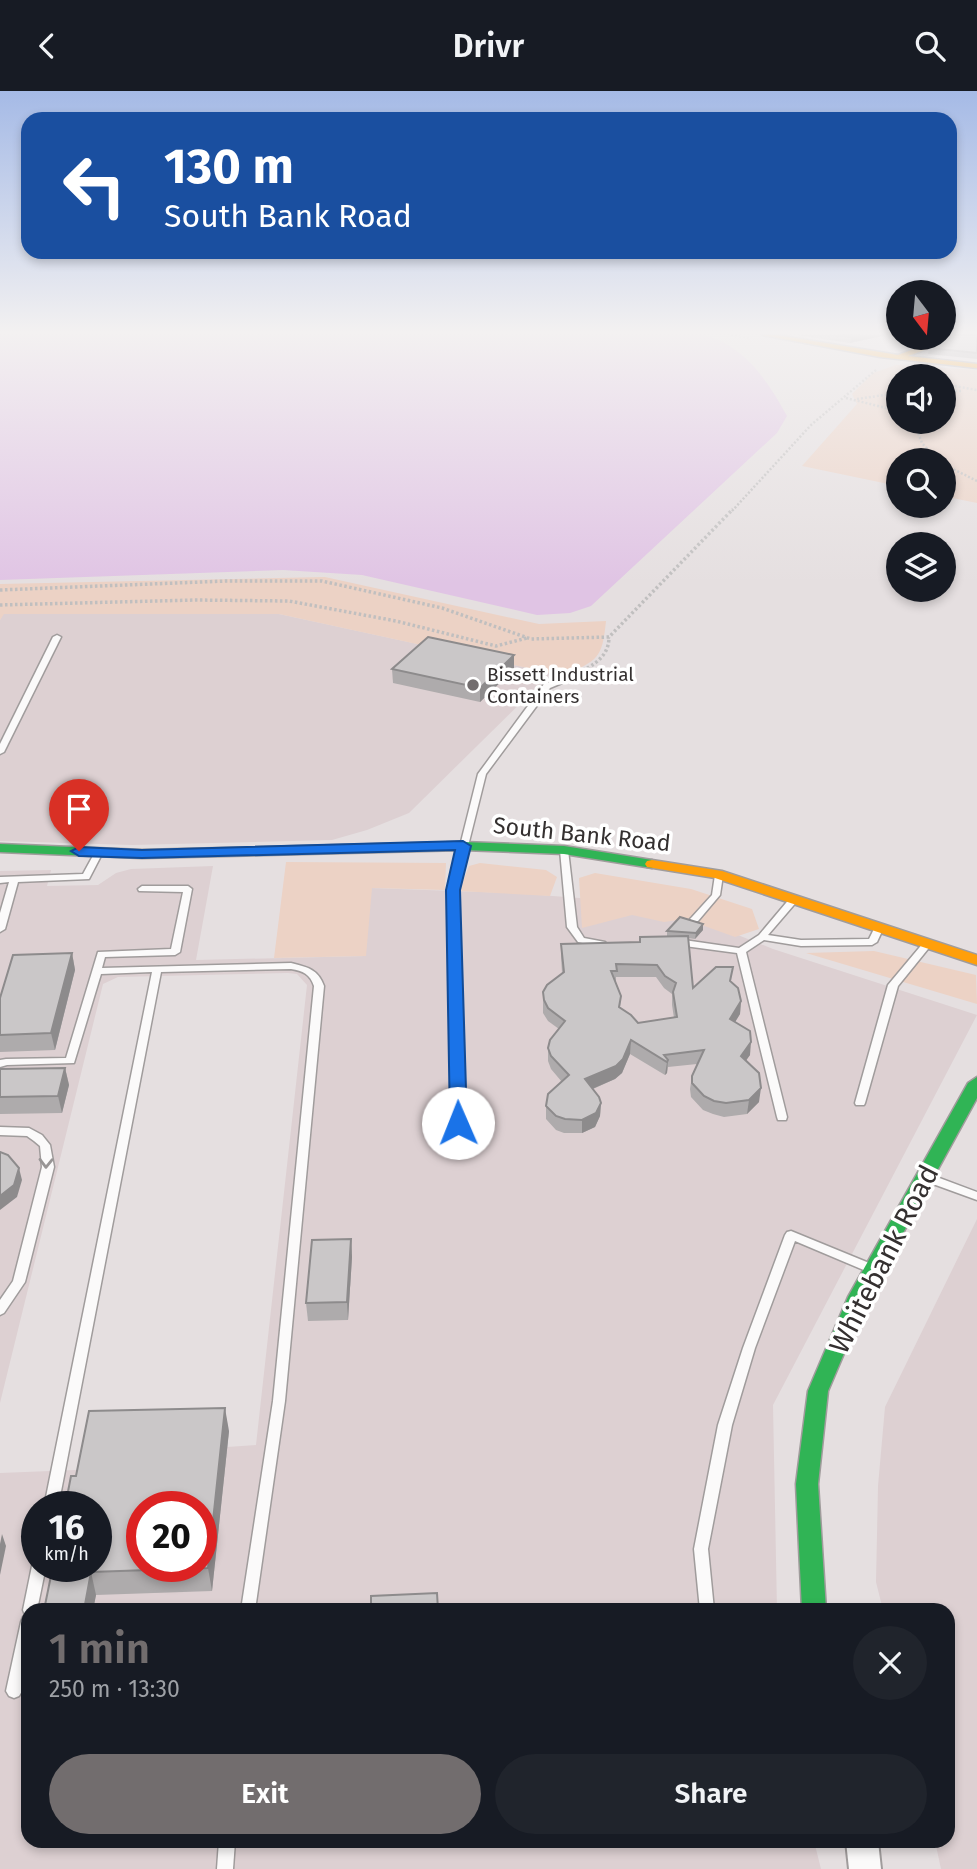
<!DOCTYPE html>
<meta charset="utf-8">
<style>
:root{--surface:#171b24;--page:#20242c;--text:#f1f3f6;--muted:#9ea1a6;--accent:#726d6e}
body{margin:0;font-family:"Fira Sans",sans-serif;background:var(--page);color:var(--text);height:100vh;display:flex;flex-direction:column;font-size:26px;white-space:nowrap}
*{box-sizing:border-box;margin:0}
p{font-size:23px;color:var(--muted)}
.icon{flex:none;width:38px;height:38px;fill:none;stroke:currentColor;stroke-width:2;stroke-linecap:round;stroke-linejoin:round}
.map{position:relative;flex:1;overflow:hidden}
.drawer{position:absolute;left:21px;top:1512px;width:934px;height:245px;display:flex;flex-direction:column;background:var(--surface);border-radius:21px;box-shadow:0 4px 10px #0003}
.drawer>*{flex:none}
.hud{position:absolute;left:21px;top:21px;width:936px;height:147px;border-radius:21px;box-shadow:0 4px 10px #0003;background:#1a4fa0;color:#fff;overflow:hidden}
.needle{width:46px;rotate:164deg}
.fabs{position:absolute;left:886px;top:189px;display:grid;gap:14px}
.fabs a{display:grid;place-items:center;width:70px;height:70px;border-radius:50%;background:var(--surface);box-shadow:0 4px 10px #0003;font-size:35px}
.speed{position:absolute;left:21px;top:1400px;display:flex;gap:14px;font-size:35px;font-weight:700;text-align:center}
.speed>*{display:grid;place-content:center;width:91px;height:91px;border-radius:50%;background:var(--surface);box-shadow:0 4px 10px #0003;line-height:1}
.speed small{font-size:18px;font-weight:400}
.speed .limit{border:10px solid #d22;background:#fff;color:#111}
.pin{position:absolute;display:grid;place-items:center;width:60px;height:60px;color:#fff;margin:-72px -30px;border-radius:50% 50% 50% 0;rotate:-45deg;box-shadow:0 0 7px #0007}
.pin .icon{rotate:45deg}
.me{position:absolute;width:77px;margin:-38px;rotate:359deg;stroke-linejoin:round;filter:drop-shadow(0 0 5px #0008)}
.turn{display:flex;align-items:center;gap:24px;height:147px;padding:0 28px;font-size:32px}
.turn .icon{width:91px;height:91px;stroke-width:2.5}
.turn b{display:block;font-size:49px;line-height:60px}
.round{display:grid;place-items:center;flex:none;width:74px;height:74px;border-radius:37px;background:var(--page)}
.summary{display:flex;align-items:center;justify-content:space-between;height:119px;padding:0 28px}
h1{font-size:42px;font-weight:600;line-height:52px;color:var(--accent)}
.primary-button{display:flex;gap:14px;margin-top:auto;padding:14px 28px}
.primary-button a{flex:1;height:80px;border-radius:42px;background:var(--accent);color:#fff;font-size:28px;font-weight:600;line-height:80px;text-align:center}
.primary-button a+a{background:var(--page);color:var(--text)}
header{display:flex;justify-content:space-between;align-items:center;height:91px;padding:0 28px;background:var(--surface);font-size:32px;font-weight:600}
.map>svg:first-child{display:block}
.built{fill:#ddd0d2;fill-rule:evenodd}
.green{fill:#ecd2c5;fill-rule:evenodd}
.water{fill:#e0c4e4}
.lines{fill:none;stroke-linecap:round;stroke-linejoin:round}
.lane-casing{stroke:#a09c9c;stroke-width:3}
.street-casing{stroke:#a09c9c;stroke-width:4}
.fast-casing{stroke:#a09c9c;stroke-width:3}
.slow-casing{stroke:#a09c9c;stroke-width:3}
.path-far1{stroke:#c0bfbf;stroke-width:2.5;stroke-dasharray:2 2;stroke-linecap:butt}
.path{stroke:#c0bfbf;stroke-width:3.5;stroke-dasharray:2.5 2.5;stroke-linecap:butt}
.lane{fill:#fbfafa;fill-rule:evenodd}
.street{fill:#fbfafa;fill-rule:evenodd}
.fast{fill:#30b455;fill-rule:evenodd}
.slow{fill:#ff9f0a;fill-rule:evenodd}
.wall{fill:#aeabac;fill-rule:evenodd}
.shaded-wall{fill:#8d8b8c}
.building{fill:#cac7c8;stroke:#8d8b8c;stroke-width:2;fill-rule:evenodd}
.oneway{stroke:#989595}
.route{fill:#1a73e8;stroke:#114b97;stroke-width:2}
.poi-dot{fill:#726d6e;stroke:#fff;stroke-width:2.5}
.labels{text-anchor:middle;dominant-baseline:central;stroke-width:7;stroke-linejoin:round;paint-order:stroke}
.far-poi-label{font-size:19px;fill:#343030;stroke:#fff;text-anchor:start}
.street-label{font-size:23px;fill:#343030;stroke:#fff}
.near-street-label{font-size:28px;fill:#343030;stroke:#fff}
</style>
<header><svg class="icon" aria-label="back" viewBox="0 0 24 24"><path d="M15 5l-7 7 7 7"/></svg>Drivr<svg class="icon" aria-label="search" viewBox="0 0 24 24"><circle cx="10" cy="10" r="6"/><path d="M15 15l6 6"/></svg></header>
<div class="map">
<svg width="977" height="1778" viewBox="0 0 977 1778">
<rect width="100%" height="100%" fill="#e5dfe0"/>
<g class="built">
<polygon points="253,521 279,523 551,582 409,722 367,739 332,749 132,754 0,750 0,529 3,523"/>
<path d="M213 775 196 869 365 865 371 797 513 802 619 810 718 836 773 858 977 924 773 1314 777 1519H28V1750H814L821 1778H0V1382L225 1373 227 1356 256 1354 307 894 297 883 288 882 118 886 103 893 0 1312V780L51 779 47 795 98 794 116 782 131 778ZM37 1416H96V1475H37ZM142 1416H201V1475H142Z"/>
<polygon points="977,1128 977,1778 941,1778 935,1750 948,1750 948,1519 883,1519 876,1491 878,1395 885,1316"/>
</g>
<g class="green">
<path d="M896 274 977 279V412L943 405V369H898V395L802 375 857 313 852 303 873 282ZM898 285H943V331H898Z"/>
<path d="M325 486 539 533 606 530C602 569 598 568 564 585L279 523H4L0 529V493Z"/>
<polygon points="286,771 446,772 445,799 372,797 366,865 274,867"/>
<polygon points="480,772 546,779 557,786 550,805 459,800 469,775"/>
<polygon points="595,782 691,798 752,818 759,838 735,846 685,828 664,831 632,824 582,837 579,787"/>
<polygon points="874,860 976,884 977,913 806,862"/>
</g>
<path class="water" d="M0 244H704C744 254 768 290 787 325L777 342 591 515 570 522 537 524 362 484 283 479 0 489Z"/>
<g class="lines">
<defs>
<g id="lane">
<polygon points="57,544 61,546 4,661 0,663 0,653 53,546"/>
<polygon points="559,588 562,588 562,592 550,597 486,683 457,799 463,1032 462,1035 454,1035 453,1032 449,799 478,683 544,593"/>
<polygon points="564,756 568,759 577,836 584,847 605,851 607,853 605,855 602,856 578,851 567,836 560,759"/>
<polygon points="99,758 103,761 89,788 18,791 5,838 0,841 0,822 9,791 0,792 0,786 83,783 95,761"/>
<polygon points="719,781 723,784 720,804 698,830 692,830 690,828 692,826 712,804 715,784"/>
<path d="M142 795H188L192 798 180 861 175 864 105 866 102 877 291 872C307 876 318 878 324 895L285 1310 255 1519H241L273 1310 314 895C310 883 303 880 291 878L161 881 58 1416H44L152 881 101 883 74 972 7 974 0 976V969L6 968 66 967 98 861 171 858 183 801 139 800 138 798Z"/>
<polygon points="794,805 799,808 768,844 801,849 869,848 875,836 878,835 883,838 877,851 872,854 801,855 764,849 746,861 787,1026 786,1029 778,1029 777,1026 737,862 677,854 672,851 677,848 739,857 759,844 791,806"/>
<polygon points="927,850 932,853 898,895 865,1012 864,1014 856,1014 855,1012 888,894 924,851"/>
<polygon points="0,1036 29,1037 42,1044 50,1054 54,1076 25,1191 4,1222 0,1224 0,1209 13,1190 42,1076 40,1055 34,1050 27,1045 0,1044"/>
<polygon points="926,1082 977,1101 977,1109 922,1089 920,1086 922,1083"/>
<polygon points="791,1140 874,1174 876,1177 874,1180 870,1181 866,1180 795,1150 755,1257 732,1334 708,1458 714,1519 700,1519 694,1458 718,1334 743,1257 785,1144 787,1141"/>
<polygon points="37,1470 37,1475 46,1475 37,1519 28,1519 28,1567 22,1600 19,1605 14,1607 9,1605 6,1600 21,1531 23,1526 28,1525 25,1524 23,1519 32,1475 34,1471"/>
<polygon points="219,1750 235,1750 233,1778 217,1778"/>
</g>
<polygon id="street" points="846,1750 878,1750 881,1778 849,1778"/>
<g id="fast">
<polygon points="463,751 564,755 652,769 659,773 652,777 564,763 463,759 142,767 0,761 0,753 142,759"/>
<polygon points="977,986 977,1007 868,1206 828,1300 818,1393 826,1519 802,1519 796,1393 808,1300 848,1206 968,992"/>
</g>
<g id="slow">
<polygon points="762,244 777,244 898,264 943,247 943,244 952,244 938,254 908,265 977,273 977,277 880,266"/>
<polygon points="652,769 722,780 977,864 977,874 715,787 647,776 645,773 647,770"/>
</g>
</defs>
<use href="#lane" class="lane-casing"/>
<use href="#street" class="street-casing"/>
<use href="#fast" class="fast-casing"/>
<use href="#slow" class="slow-casing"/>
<g class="path-far1">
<polyline points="731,244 749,247"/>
<polyline points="943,293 977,299"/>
<polyline points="943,300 963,300"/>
<polyline points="846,307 898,320"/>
<polyline points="857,308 898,302"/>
<polyline points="914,331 922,352 937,369"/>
<polyline points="943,373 977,390"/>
<polyline points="732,420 811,334 876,279"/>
</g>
<g class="path">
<polyline points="0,499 226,490 322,490 442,517 531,548 609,546 733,418"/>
<polyline points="0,514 195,509 289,510 396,530 496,555 527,547"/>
<path d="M569 586C588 577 609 569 609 546"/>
</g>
<use href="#lane" class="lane"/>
<use href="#street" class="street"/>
<use href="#fast" class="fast"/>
<use href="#slow" class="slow"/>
</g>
<g class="wall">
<polygon points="796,244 886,244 850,252"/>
<polygon points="977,244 977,268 928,263 929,257 943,251"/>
<polygon points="392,578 514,578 480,611 393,592"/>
<path d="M703 833V839L695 848 688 847 693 897 731 891 741 910 740 923 735 931 750 964 746 969 759 1011 747 1023 724 1026 713 1023 703 1019 691 1006 690 998 692 985 697 973 668 976 667 982 665 984 630 963 622 982 615 988 593 998 601 1012 600 1025 595 1036 582 1042H564L556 1039 546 1028V1015L562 991 551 978 548 970V957L559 938 548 930 543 922V901L562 882 561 865V853L639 851 640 846H667V840ZM616 886H656L664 897 672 903V914L674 927 638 932 620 917 621 905 616 893Z"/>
<polygon points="72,862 75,879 55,959 0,961 0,907"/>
<polygon points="65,977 69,994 62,1022 0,1023 0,978"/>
<polygon points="351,1148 352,1166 348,1229 308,1230 306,1212"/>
<polygon points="229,1340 212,1500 96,1504 93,1519 76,1385"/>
</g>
<g class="shaded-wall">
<polygon points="860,244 886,244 850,252 851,246"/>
<polygon points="514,564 514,578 480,611 480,597"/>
<polygon points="703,833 703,839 695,848 696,842"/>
<polygon points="72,862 75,879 55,959 51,942"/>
<polygon points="741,910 740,923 729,941 730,928"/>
<polygon points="631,949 630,963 622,982 615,988 585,1001 585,988"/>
<polygon points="751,951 750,964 740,978 741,965"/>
<polygon points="668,969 667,982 665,984 667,971"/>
<polygon points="65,977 69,994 62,1022 58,1005"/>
<polygon points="761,997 759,1011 747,1023 749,1009"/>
<polygon points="601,1012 600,1025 595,1036 582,1042 582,1029"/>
<polygon points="19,1077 22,1089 17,1106 0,1119 0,1105"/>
<polygon points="351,1148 352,1166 348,1229 347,1211"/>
<polygon points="225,1317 229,1340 212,1500 208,1477"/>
<polygon points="2,1443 6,1455 0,1484 0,1453"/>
<polygon points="91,1481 96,1504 93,1519 84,1519"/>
</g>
<g class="building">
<polygon points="837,244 860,244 851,246"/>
<polygon points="951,244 977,244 977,262 929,257 943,251"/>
<polygon points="428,546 514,564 480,597 392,578"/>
<polygon points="680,826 703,833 696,842 667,840"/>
<path d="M688 845 693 897 716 876H733L730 890 738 897 741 910 730 928 750 940 751 951 741 965 759 982 761 997 749 1009 726 1012 714 1010 704 1005 692 992V985L704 959 664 964 668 969 667 971 631 949 623 968 616 975 585 988 599 1006 601 1012 596 1022 582 1029 565 1028 556 1025 546 1015 548 1003 569 984 551 965 548 957 550 949 565 930 548 917 544 909 543 901 547 894 564 881 561 853 640 851V846ZM616 873 657 874 665 885 676 892 673 901 677 926 638 932 631 924 619 916 621 905 611 880H617Z"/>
<polygon points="72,862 51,942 0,944 0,907 13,864"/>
<polygon points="65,977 58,1005 0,1006 0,978"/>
<polygon points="0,1061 8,1064 19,1077 14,1094 0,1105"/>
<polygon points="351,1148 347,1211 306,1212 312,1149"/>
<path d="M225 1317 208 1477 91 1481 84 1519H44L53 1475H96V1416H65L71 1385H76L89 1320ZM142 1416H201V1475H142Z"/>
<polygon points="437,1502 438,1519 371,1519 371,1505"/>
</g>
<defs><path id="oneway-chevron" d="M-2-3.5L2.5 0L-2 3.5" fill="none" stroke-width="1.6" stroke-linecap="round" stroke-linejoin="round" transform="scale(1.75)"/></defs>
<use class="oneway" href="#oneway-chevron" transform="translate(46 1072) rotate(91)"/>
<linearGradient id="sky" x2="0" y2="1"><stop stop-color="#a5bae6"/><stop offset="0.49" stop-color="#f3f1f1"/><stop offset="1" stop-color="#f3f1f1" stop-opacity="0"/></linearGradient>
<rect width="977" height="493" fill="url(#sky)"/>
<polygon class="route" points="463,750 471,755 460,799 467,1032 458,1038 450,1032 446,799 455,759 142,767 79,765 71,760 79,756 142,759"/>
<circle class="poi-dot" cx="473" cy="594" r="7"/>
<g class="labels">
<g class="far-poi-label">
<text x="487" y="583">Bissett Industrial<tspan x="487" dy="22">Containers</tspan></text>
</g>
<g class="street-label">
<text transform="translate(582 743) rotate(6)">South Bank Road</text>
</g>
<g class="near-street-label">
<text transform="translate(884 1168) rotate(-63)">Whitebank Road</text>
</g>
</g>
</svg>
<div class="fabs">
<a><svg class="needle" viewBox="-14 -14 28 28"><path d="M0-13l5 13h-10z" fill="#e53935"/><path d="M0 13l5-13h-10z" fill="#9ea1a6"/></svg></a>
<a><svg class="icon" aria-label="sound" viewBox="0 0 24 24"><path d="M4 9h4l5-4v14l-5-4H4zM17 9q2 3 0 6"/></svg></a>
<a><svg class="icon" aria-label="search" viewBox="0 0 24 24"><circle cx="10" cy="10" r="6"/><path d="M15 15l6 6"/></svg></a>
<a><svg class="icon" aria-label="layers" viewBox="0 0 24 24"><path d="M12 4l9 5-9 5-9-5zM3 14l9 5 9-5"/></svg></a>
</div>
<div class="speed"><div>16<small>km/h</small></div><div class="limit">20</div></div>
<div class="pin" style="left:79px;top:760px;background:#d93025"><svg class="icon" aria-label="arrive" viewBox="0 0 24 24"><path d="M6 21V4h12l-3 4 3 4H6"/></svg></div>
<svg class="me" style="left:458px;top:1032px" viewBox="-20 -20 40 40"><circle r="19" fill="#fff"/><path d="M0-13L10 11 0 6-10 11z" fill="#1a73e8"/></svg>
<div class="hud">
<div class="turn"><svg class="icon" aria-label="left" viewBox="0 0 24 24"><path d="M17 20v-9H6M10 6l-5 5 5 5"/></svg><div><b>130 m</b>South Bank Road</div></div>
</div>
<section class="drawer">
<div class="summary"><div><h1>1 min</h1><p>250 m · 13:30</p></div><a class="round"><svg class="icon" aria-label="close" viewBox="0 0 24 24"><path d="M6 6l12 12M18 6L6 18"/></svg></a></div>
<div class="primary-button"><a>Exit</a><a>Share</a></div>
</section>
</div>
